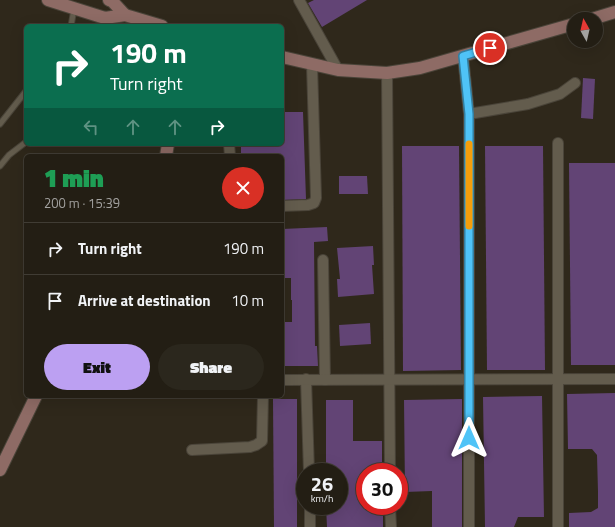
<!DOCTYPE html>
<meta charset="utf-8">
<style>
:root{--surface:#231e14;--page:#2b271d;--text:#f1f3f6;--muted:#a3a2a0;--line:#403c34;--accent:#bca0f2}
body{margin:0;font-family:"Titillium Web",sans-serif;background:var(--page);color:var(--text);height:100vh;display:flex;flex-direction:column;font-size:15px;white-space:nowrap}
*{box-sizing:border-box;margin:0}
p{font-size:13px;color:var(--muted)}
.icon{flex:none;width:22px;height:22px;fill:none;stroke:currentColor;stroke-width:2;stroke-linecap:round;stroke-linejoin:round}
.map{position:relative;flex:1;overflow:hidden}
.panel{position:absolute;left:24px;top:154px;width:260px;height:244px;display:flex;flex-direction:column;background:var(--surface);border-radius:6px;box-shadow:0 4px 16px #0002,0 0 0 1px var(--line)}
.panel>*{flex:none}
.guide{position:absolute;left:24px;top:24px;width:260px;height:122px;border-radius:6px;box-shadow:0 4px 16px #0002,0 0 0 1px var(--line);background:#0b6e4f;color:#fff;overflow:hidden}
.needle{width:26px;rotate:352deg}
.controls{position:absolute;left:567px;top:12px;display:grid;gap:8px}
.controls a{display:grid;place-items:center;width:36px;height:36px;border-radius:50%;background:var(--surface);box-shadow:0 4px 16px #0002,0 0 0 1px var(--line);font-size:20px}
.speed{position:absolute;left:296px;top:463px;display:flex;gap:8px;font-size:20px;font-weight:700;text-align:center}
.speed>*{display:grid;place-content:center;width:52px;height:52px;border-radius:50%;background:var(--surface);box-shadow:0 4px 16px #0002,0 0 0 1px var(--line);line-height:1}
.speed small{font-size:10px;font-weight:400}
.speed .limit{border:6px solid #d22;background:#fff;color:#111}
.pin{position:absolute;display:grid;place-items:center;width:34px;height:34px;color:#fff;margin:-17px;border:2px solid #fff;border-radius:50%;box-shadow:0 1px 4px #0007}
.me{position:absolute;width:44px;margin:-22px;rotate:0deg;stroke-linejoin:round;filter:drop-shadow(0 0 3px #0008)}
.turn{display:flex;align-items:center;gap:14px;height:84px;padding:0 20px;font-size:18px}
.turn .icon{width:52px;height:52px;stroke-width:2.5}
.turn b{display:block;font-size:28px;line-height:34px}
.lanes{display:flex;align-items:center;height:38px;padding:0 20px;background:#0003;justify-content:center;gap:20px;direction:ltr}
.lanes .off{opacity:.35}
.round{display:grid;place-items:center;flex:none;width:42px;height:42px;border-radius:21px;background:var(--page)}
.headline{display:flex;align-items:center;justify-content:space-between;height:68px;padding:0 20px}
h1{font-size:24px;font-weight:800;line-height:30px;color:#1e9e55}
.primary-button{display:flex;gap:8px;margin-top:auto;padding:8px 20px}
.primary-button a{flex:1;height:46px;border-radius:24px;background:var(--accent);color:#111;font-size:16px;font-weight:800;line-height:46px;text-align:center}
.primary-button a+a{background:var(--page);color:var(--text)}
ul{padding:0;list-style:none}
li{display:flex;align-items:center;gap:12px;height:52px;padding:0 20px;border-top:1px solid var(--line)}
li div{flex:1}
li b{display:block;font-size:15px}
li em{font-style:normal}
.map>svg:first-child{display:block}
.building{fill:#624475}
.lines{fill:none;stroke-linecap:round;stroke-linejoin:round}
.lane-casing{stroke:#4a4439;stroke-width:7}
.street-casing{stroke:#4a4439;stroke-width:12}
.secondary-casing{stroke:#4a4439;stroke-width:14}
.lane{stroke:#635c4d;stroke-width:5}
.street{stroke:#635c4d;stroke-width:10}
.secondary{stroke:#8e6b65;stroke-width:12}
.route-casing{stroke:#337fa1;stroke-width:10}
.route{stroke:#4fc3f7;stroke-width:7}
.slow{stroke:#f59e0b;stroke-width:7}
</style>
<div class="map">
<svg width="615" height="527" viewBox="0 0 615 527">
<rect width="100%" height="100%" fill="#2f281b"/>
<g class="building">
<polygon points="314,0 367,0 322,27 308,3"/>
<polygon points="583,78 595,79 593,119 581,118"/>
<polygon points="282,112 303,112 306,199 282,200 282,156 241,156 241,144 282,144"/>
<polygon points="402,146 459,146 461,370 403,371"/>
<polygon points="485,146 543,146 545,370 487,370"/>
<polygon points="569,163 615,163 615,365 571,365"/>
<polygon points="339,176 367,176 368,194 339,194"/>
<polygon points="327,227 328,241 314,242 315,346 317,346 318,366 282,366 282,322 292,322 292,300 291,300 291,278 282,278 282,229"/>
<polygon points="373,246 374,265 372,265 374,294 338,297 337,279 340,279 337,248"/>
<polygon points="370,323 371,344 340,346 339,325"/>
<polygon points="615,393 615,527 569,527 569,513 591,512 598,508 598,492 597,455 592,449 568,449 567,394"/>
<polygon points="542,396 544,517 518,517 514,527 485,527 483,397"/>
<polygon points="273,399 297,399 297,527 274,527"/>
<polygon points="462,399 462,527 432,527 432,491 405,492 404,400"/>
<polygon points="326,400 353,400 353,441 382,441 382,472 365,472 365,506 383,506 383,527 327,527 326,506 339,506 339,472 326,472"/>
</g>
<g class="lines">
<defs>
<g id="lane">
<polyline points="71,26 74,9"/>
<polyline points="0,124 26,91"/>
<polyline points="0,166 9,155 26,142"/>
</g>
<g id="street">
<polyline points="299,0 338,70"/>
<polyline points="463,56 469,114 469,527"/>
<polyline points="387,73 390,472"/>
<polyline points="469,114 528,104 560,94 575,83"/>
<polyline points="229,144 230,156"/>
<polyline points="282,206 308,205 314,203 316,198 312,65"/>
<polyline points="323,260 325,380"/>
<polyline points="306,379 309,472"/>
<polyline points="282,380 615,379"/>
<polyline points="192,450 250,447 256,445 262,441 263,396"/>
<polyline points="310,506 310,527"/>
<polyline points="390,506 391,527"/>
<polyline points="558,527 558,143"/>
</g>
<g id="secondary">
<polyline points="48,0 105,18 125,15 162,26"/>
<polyline points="109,0 112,1 125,15"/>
<polyline points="592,19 615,12"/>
<polyline points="282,57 338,70 387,73 420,68 574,24"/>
<polyline points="166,156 168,144"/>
<polyline points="0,470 36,396"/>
</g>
</defs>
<use href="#lane" class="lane-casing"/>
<use href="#street" class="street-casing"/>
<use href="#secondary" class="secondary-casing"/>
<use href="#lane" class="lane"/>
<use href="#street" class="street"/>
<use href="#secondary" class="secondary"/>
</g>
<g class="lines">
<defs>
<polyline id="route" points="469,438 469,114 463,56 490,48"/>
</defs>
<use href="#route" class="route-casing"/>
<use href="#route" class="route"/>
<polyline class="slow" points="469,144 469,226"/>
</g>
</svg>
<div class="controls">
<a><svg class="needle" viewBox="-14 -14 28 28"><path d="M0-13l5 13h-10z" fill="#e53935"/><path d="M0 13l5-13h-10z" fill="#a3a2a0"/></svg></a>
</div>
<div class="speed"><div>26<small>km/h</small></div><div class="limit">30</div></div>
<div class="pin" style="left:490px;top:48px;background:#d93025"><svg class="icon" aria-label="arrive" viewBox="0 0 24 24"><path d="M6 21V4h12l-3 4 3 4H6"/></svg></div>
<svg class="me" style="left:469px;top:438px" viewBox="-20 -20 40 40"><path d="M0-17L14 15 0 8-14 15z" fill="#4fc3f7" stroke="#fff" stroke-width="4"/></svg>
<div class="guide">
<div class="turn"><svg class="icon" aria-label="right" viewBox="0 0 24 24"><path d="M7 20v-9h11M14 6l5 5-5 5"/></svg><div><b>190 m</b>Turn right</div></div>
<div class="lanes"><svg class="icon off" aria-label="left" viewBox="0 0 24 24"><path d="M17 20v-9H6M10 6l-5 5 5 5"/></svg><svg class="icon off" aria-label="ahead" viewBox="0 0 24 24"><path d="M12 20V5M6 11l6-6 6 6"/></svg><svg class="icon off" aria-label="ahead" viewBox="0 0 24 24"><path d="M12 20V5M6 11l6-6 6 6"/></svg><svg class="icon" aria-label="right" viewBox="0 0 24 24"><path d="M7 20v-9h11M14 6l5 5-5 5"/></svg></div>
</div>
<section class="panel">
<div class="headline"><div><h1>1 min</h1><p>200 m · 15:39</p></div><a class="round" style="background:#d93025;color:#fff"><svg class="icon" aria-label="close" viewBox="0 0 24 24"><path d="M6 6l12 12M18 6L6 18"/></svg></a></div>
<ul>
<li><svg class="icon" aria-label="right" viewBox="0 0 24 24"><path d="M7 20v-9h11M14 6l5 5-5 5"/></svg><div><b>Turn right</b></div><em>190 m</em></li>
<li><svg class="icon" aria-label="arrive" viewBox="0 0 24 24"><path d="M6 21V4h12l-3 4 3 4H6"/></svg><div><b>Arrive at destination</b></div><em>10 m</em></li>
</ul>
<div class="primary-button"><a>Exit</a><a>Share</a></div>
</section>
</div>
